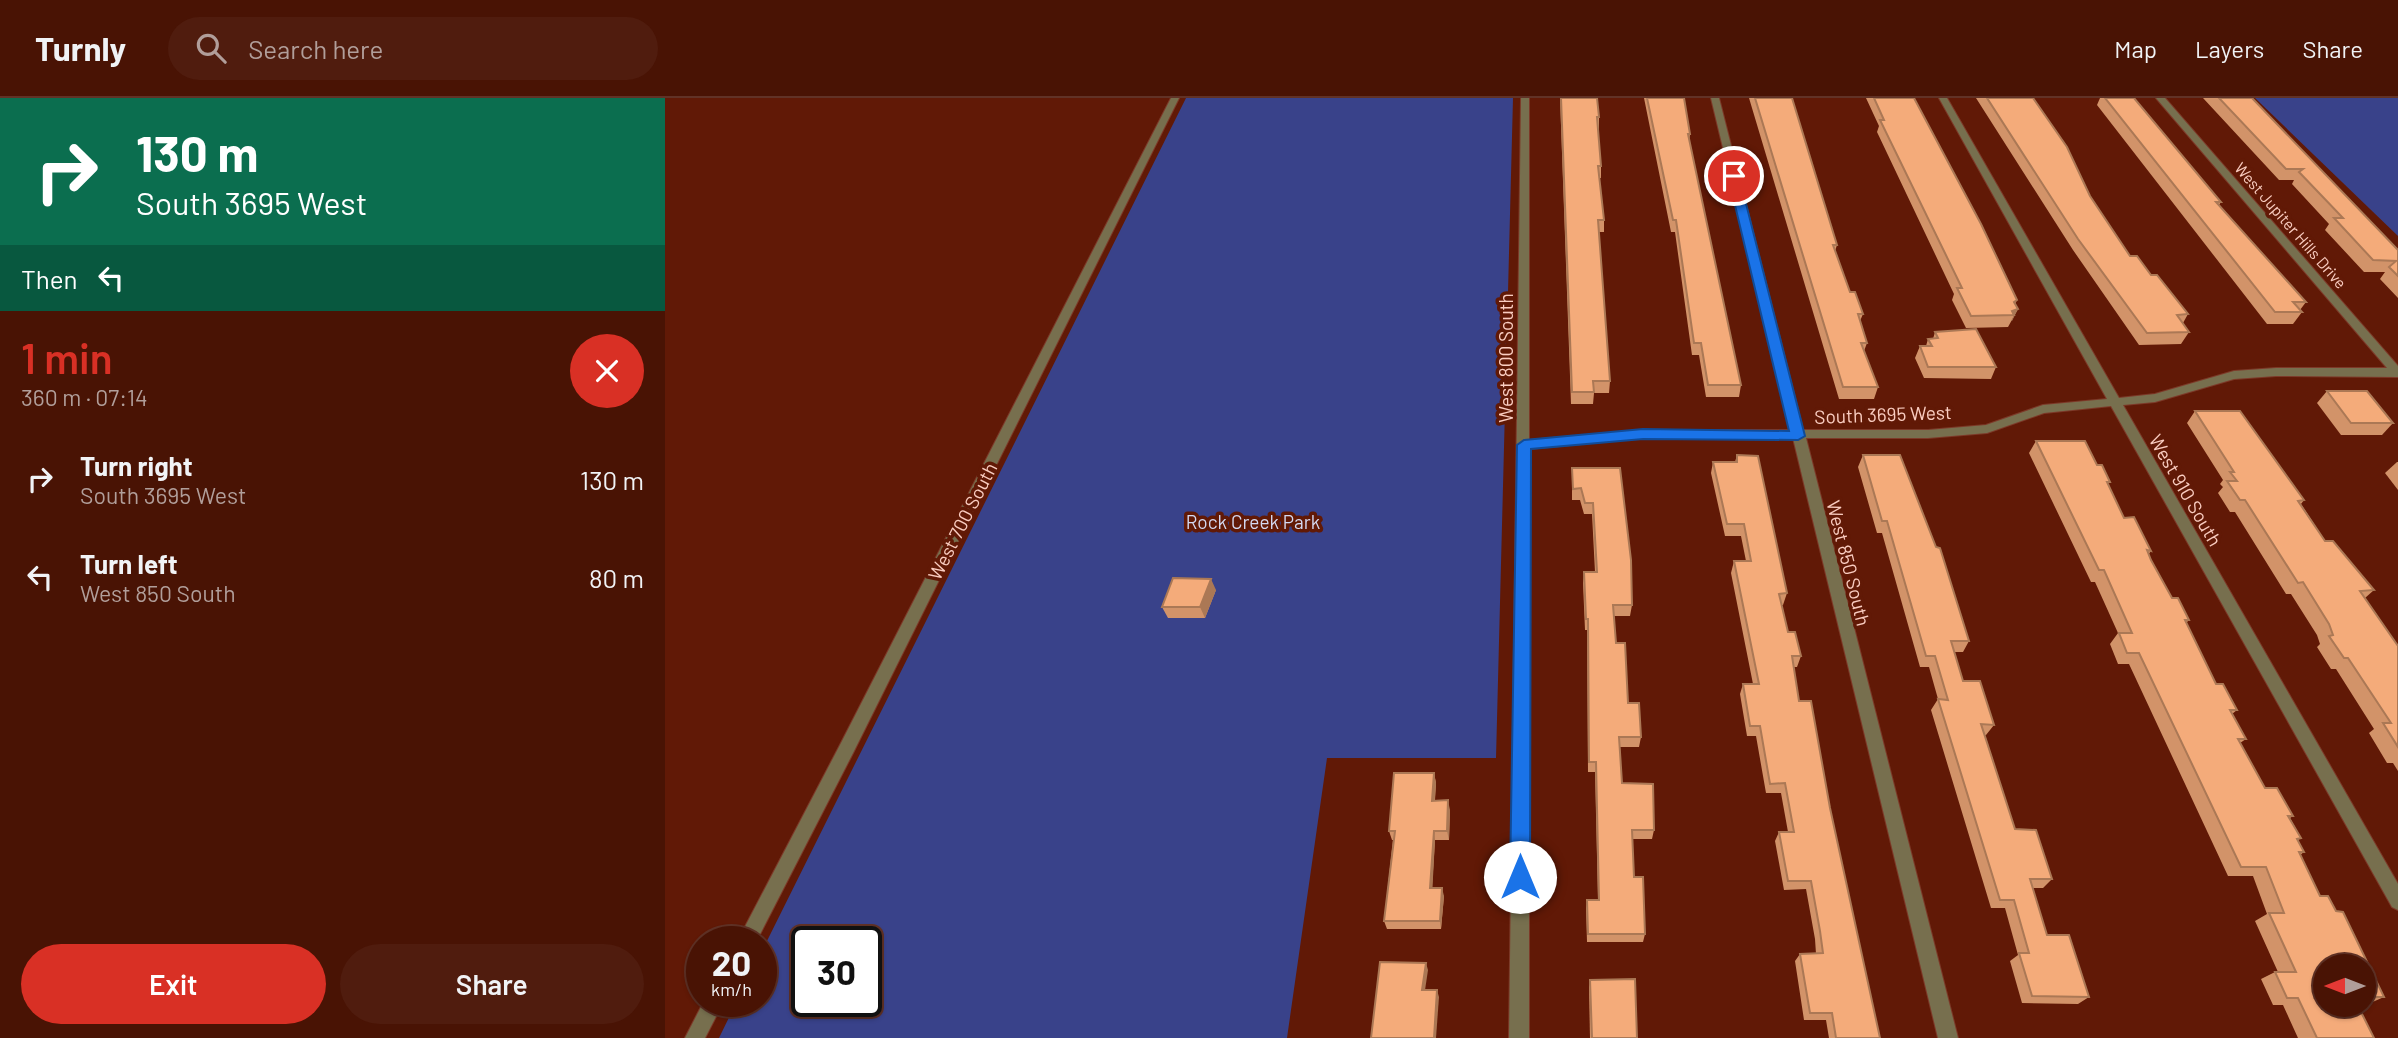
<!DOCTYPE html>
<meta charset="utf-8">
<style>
:root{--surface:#491304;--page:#501c0e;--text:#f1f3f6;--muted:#b19e9a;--line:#613226;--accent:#d93025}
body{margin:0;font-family:Barlow,sans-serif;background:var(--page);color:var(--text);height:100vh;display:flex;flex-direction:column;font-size:26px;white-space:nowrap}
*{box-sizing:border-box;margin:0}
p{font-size:23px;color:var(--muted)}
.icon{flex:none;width:38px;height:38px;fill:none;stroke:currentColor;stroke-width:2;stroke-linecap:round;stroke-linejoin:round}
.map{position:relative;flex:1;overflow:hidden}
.sheet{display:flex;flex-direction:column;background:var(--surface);width:665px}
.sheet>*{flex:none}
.guide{background:#0b6e4f;color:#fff;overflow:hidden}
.needle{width:46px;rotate:270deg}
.tools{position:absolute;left:1648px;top:856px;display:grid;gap:14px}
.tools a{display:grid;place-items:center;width:63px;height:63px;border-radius:50%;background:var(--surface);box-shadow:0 2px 5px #0004,0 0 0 2px var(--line);font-size:35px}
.speed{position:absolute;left:21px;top:828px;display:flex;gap:14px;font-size:35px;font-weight:700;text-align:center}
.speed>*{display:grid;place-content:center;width:91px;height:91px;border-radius:50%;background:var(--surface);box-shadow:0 2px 5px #0004,0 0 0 2px var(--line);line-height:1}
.speed small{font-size:18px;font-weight:400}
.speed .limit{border:4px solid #111;border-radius:10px;background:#fff;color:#111}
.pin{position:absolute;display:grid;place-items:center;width:60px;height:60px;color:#fff;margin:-30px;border:4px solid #fff;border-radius:50%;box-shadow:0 2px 7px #0007}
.me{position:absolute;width:77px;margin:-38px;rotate:0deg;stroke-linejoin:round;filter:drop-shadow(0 0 5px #0008)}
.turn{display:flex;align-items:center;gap:24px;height:147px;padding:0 21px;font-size:32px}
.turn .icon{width:91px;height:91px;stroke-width:2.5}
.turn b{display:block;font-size:49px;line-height:60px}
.then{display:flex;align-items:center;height:66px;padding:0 21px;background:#0003;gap:14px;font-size:26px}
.round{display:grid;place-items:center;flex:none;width:74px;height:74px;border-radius:37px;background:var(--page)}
.headline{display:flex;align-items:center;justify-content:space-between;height:119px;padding:0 21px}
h1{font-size:42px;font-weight:600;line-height:52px;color:var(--accent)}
.cta{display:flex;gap:14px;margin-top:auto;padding:14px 21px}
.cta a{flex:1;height:80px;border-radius:42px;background:var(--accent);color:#fff;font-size:28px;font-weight:600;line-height:80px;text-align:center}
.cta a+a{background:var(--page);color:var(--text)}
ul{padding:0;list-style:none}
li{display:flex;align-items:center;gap:21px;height:98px;padding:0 21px}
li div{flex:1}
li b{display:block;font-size:26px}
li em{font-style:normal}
header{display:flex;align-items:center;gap:42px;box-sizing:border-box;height:98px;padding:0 35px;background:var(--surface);border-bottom:2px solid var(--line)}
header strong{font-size:33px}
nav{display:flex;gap:38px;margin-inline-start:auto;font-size:24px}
.search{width:490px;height:63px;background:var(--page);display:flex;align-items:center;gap:18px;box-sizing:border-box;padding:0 24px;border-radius:38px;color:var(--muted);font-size:26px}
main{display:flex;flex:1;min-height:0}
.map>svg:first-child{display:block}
.green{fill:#39428a;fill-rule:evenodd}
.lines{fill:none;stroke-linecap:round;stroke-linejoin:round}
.minor-casing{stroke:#7d3928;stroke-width:2}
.tertiary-casing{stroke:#7d3928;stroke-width:2}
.minor{fill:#776f4e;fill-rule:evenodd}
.tertiary{fill:#776f4e;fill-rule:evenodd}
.wall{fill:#d29369}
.shaded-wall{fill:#ab7855}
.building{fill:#f4ab7a;stroke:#ab7855;stroke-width:2}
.route{fill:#1a73e8;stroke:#114b97;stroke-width:2}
.labels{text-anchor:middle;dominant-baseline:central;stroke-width:7;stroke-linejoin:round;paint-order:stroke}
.far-street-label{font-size:16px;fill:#facdc1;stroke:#611906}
.street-label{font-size:19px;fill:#facdc1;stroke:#611906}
.park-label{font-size:19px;fill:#d4daf3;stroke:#611906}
</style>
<header>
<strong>Turnly</strong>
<div class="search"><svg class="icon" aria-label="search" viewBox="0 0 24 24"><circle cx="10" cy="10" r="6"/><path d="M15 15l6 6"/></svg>Search here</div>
<nav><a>Map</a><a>Layers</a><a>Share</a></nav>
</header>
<main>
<section class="sheet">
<div class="guide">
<div class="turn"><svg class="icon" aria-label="right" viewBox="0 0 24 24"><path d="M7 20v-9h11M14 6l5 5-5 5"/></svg><div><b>130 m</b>South 3695 West</div></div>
<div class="then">Then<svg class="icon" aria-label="left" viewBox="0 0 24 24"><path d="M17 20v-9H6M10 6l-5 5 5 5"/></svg></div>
</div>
<div class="headline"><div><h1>1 min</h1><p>360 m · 07:14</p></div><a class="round" style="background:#d93025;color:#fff"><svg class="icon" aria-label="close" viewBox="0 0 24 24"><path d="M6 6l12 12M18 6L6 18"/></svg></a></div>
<ul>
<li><svg class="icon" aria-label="right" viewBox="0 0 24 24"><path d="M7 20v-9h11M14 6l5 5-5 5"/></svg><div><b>Turn right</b><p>South 3695 West</p></div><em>130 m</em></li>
<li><svg class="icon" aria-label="left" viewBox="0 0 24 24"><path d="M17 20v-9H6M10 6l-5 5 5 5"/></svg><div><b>Turn left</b><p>West 850 South</p></div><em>80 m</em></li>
</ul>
<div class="cta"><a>Exit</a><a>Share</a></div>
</section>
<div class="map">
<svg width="1733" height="940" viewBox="0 0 1733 940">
<rect width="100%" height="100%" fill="#611906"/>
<g class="green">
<path d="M521 0H848L831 660H662L622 940H54L72 903H96V855ZM142 844H201V903H142Z"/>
<polygon points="1590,0 1733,0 1733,138"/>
</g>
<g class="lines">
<defs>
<polygon id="minor" points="856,0 864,0 864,342 978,332 1126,332 1046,0 1054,0 1138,332 1263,332 1321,327 1378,307 1442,301 1274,0 1282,0 1454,300 1490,296 1569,273 1611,270 1722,270 1491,0 1500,0 1733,268 1733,279 1611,278 1569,281 1490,304 1458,307 1733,786 1733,812 1727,809 1446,308 1379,315 1322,335 1263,340 1141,340 1293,940 1273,940 1128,340 978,340 864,351 864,940 844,940"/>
<g id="tertiary">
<polygon points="506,0 514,0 188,655 91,844 72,844 176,645"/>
<polygon points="39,903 59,903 40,940 20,940"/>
</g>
</defs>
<use href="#minor" class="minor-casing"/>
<use href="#tertiary" class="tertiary-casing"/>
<use href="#minor" class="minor"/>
<use href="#tertiary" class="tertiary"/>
</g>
<g class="wall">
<polygon points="895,0 932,0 934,19 934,31 933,31 936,68 936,80 934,80 939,122 939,134 934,134 945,283 944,295 929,295 928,306 906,306"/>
<polygon points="979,0 1019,0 1025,36 1024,44 1076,287 1074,299 1041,299 1034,257 1027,257 1010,134 1006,134"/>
<polygon points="1084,0 1127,0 1172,147 1170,153 1185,194 1198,216 1195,223 1202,245 1199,253 1213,289 1209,301 1174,301"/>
<polygon points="1201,0 1249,0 1352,202 1350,206 1353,211 1343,229 1301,230 1287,202 1289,196 1212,34 1214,28"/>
<polygon points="1311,0 1368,0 1425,98 1465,158 1486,177 1523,216 1518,225 1524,234 1516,246 1474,247 1408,152"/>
<polygon points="1435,0 1469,0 1556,104 1554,107 1641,204 1635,212 1637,214 1628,226 1602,226 1432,7"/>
<polygon points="1538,0 1587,0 1733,152 1733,200 1715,181 1720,174 1699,174 1660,132 1664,126 1627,86 1629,82 1614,82"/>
<polygon points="1270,234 1331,269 1326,281 1259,280 1250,260 1255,248 1261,248 1263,241 1268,241"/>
<polygon points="1662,293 1728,325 1717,337 1676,337 1652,305"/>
<polygon points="1530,313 1639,402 1636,406 1660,443 1709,492 1700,500 1733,548 1733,673 1728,665 1722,665 1704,635 1709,631 1671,571 1666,571 1652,549 1655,546 1652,537 1626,496 1621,496 1570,414 1565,414 1553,395 1558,389 1555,386 1558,382 1522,325"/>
<polygon points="1371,343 1432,367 1459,420 1486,453 1483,457 1486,462 1507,500 1524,522 1521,525 1551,586 1572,612 1567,616 1581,641 1575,645 1600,690 1628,718 1625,720 1636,740 1633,742 1639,754 1635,757 1655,798 1671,813 1719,899 1703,906 1699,906 1699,868 1661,868 1709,940 1633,940 1618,907 1608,907 1596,881 1610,874 1613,874 1590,823 1602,816 1588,778 1563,778 1464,566 1453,566 1445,546 1453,535 1430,484 1426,484 1364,355"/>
<polygon points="1072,357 1122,495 1118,507 1117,507 1123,534 1136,558 1132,569 1128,569 1134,603 1165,710 1215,940 1164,940 1161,922 1139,922 1130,863 1135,856 1151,856 1150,841 1141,791 1119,792 1110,743 1114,734 1123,734 1116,695 1101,695 1091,638 1082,638 1075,596 1078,586 1088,586 1066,475 1069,463 1081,463 1076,438 1060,438 1046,375 1048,364 1070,364"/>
<polygon points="1198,357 1304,543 1298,554 1289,554 1298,583 1329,627 1321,637 1320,637 1350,731 1387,781 1378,790 1368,790 1382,837 1424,899 1413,906 1357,905 1345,863 1353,857 1340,810 1326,810 1266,612 1273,601 1264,569 1255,569 1217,435 1212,435 1193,369"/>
<polygon points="1732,364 1733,364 1733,392 1720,375"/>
<polygon points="907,370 955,370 967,507 965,518 949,518 951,545 963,605 976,639 974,649 955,649 957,685 989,732 987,741 967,741 969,779 980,836 978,844 922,844 921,810 922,802 933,802 930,674 923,674 922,532 920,532 918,485 919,474 930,474 927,416 919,416 915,402 907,402"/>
<polygon points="551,492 540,520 503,520 497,509"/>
<polygon points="769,675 771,685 770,702 785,712 784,742 770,742 767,790 779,798 776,831 722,831 719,823 728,742 727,742 724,733"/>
<polygon points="925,882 972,940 925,940 924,889"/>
</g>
<g class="shaded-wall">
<polygon points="1353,211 1347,223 1346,223 1349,217 1347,213"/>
<polygon points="546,481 551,492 540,520 535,509"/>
<polygon points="769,675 771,685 769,712 767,703"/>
<polygon points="783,702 785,712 784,742 782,733"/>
<polygon points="769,733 770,742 767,798 765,790"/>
<polygon points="777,790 779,798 776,831 775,823"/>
<polygon points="761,865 763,872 759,899 757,892"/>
<polygon points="772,892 774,899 771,940 769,940"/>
</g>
<g class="building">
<polygon points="896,0 932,0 934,19 932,19 936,68 933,68 939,122 933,122 945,283 928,283 929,294 907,294"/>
<polygon points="982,0 1019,0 1025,36 1023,36 1076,287 1043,287 1036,245 1029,245 1011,122 1008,122"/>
<polygon points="1090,0 1127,0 1172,147 1168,147 1185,194 1190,194 1198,216 1193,216 1202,245 1196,245 1213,289 1178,289"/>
<polygon points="1209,0 1249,0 1316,126 1352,202 1349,204 1353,211 1347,213 1349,217 1306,218 1292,190 1297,190 1215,22 1219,22"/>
<polygon points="1322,0 1368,0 1402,49 1425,98 1465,158 1472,158 1486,177 1492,177 1523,216 1512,217 1524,234 1482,235 1413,141"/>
<polygon points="1440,0 1469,0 1556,104 1551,104 1641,204 1628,204 1637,214 1610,214"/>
<polygon points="1554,0 1587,0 1733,152 1733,178 1724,169 1731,163 1708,162 1669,120 1678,120 1634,74 1638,71 1621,71"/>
<polygon points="1311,231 1331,269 1263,269 1255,248 1267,248 1263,241 1273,240 1270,234"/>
<polygon points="1662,293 1702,293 1728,325 1686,325"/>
<polygon points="1530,313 1575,313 1639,402 1633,403 1660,443 1668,443 1709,492 1695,493 1733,548 1733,649 1718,625 1726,625 1683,560 1679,560 1664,538 1668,537 1664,526 1638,484 1633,485 1580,402 1575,402 1562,383 1572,383 1565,374 1569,374"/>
<polygon points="1371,343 1420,343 1432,367 1437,367 1445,384 1442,384 1459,420 1469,419 1486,453 1482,452 1486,462 1507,500 1513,500 1524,522 1520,522 1551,586 1558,586 1572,612 1565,612 1581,641 1573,641 1600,690 1612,690 1628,718 1623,718 1636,740 1632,741 1639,754 1634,754 1655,798 1663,798 1671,813 1678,814 1719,899 1699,899 1699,868 1661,868 1661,906 1692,906 1709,940 1652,940 1633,900 1622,900 1610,874 1631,874 1604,815 1619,815 1601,769 1576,769 1474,555 1462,555 1454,535 1467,535 1439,472 1434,472"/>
<polygon points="1072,357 1093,358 1122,495 1114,496 1123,534 1130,534 1136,558 1127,558 1134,603 1146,603 1165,710 1215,940 1171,940 1167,915 1145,915 1135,856 1158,855 1155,833 1146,783 1123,783 1114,734 1129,734 1120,685 1105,686 1095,628 1085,628 1078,586 1094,586 1069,463 1086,463 1079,426 1062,426 1048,364 1072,364"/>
<polygon points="1198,357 1235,357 1271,449 1275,450 1304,543 1286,543 1298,583 1315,583 1329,627 1316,626 1350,731 1371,732 1387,781 1365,781 1382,837 1404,837 1424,899 1367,898 1354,855 1364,855 1349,802 1335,802 1273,601 1283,602 1270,558 1261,558 1222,423 1217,423"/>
<polygon points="907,370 955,370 966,462 967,507 948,507 951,545 960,545 963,605 974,605 976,639 954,639 957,685 988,686 989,732 967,732 969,779 978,779 980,836 923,836 922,802 934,802 931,664 924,664 923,521 921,521 919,474 932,474 928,405 920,405 916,390 908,391"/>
<polygon points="508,480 546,481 535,509 497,509"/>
<polygon points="729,675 769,675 767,703 783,702 782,733 769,733 765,790 777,790 775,823 719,823 730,733 724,733"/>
<polygon points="715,864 761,865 757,892 772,892 769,940 706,940"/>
<polygon points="970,881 972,940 927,940 925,882"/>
</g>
<polygon class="route" points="1069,74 1074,78 1140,338 1133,342 978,341 866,351 865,779 862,786 855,789 848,786 845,779 852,347 859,342 978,331 1124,333 1063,78"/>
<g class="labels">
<g class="far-street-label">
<text transform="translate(1626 127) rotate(49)">West Jupiter Hills Drive</text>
</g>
<g class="street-label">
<text transform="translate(840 260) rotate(-90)">West 800 South</text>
<text transform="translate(1218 316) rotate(-2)">South 3695 West</text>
<text transform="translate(1521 392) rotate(60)">West 910 South</text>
<text transform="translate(297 423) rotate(-63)">West 700 South</text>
<text transform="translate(1184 465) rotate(76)">West 850 South</text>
</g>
<g class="park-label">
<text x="588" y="423">Rock Creek Park</text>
</g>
</g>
</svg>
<div class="tools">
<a><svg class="needle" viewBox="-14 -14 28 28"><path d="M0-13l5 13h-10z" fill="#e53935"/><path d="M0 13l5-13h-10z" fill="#b19e9a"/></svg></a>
</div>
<div class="speed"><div>20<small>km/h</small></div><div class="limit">30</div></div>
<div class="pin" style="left:1069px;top:78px;background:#d93025"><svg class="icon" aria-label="arrive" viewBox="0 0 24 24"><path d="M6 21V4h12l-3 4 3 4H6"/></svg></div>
<svg class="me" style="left:855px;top:779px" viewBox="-20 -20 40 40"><circle r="19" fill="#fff"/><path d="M0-13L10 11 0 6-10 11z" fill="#1a73e8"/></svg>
</div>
</main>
